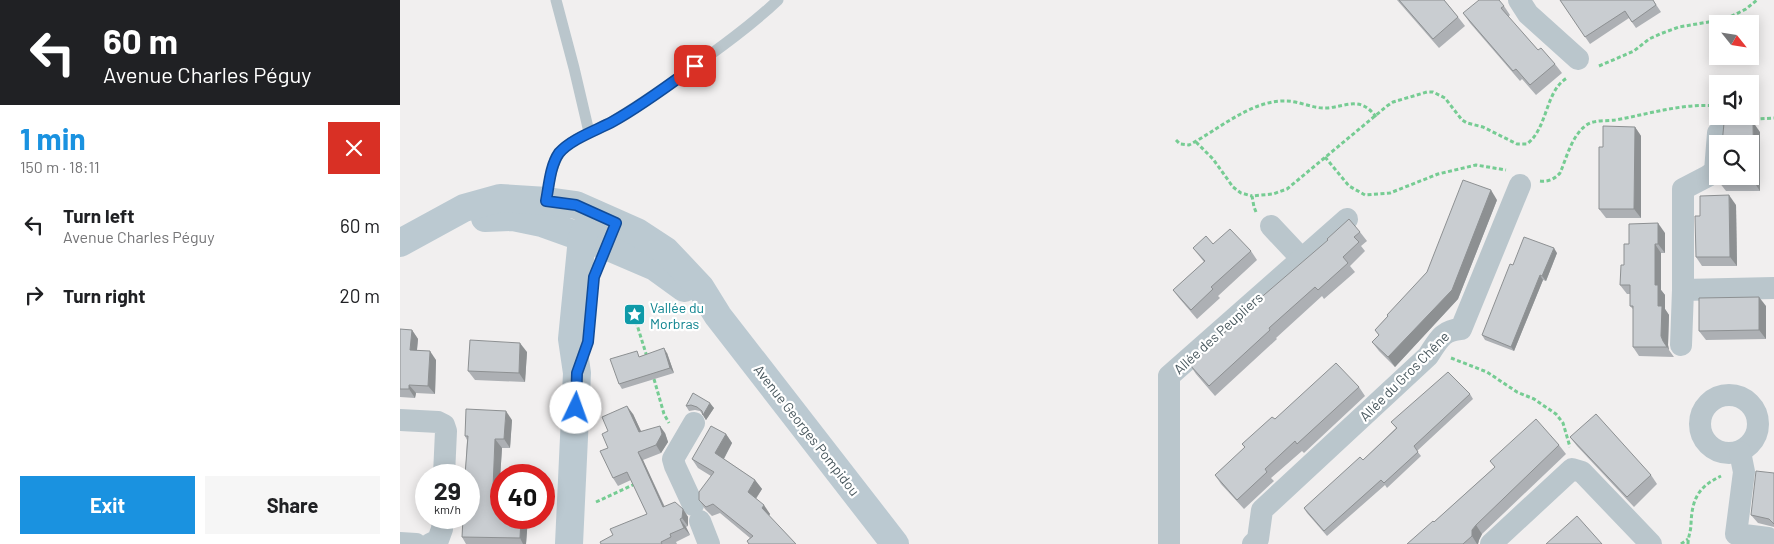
<!DOCTYPE html>
<meta charset="utf-8">
<style>
:root{--surface:#fff;--page:#f6f6f6;--text:#202124;--muted:#757577;--accent:#1a92e0}
body{margin:0;font-family:Barlow,sans-serif;background:var(--page);color:var(--text);height:100vh;display:flex;flex-direction:column;font-size:19px;white-space:nowrap}
*{box-sizing:border-box;margin:0}
p{font-size:16px;color:var(--muted)}
.icon{flex:none;width:28px;height:28px;fill:none;stroke:currentColor;stroke-width:2;stroke-linecap:round;stroke-linejoin:round}
.map{position:relative;flex:1;overflow:hidden}
.side{display:flex;flex-direction:column;background:var(--surface);width:400px}
.side>*{flex:none}
.guide{background:#202124;color:#fff;overflow:hidden}
.needle{width:32px;rotate:120deg}
.controls{position:absolute;left:1309px;top:15px;display:grid;gap:10px}
.controls a{display:grid;place-items:center;width:50px;height:50px;border-radius:0px;background:var(--surface);box-shadow:0 2px 12px #0003;font-size:25px}
.speed{position:absolute;left:15px;top:464px;display:flex;gap:10px;font-size:25px;font-weight:700;text-align:center}
.speed>*{display:grid;place-content:center;width:65px;height:65px;border-radius:50%;background:var(--surface);box-shadow:0 2px 12px #0003;line-height:1}
.speed small{font-size:12px;font-weight:400}
.speed .limit{border:8px solid #d22;background:#fff;color:#111}
.pin{position:absolute;display:grid;place-items:center;width:42px;height:42px;color:#fff;margin:-21px;border-radius:10px;box-shadow:0 2px 8px #0006}
.me{position:absolute;width:55px;margin:-28px;rotate:3deg;stroke-linejoin:round;filter:drop-shadow(0 0 4px #0008)}
.turn{display:flex;align-items:center;gap:18px;height:105px;padding:0 20px;font-size:22px}
.turn .icon{width:65px;height:65px;stroke-width:2.5}
.turn b{display:block;font-size:35px;line-height:42px}
.round{display:grid;place-items:center;flex:none;width:52px;height:52px;border-radius:0px;background:var(--page)}
.head{display:flex;align-items:center;justify-content:space-between;height:85px;padding:0 20px}
h1{font-size:30px;font-weight:700;line-height:38px;color:var(--accent)}
.primary-button{display:flex;gap:10px;margin-top:auto;padding:10px 20px}
.primary-button a{flex:1;height:58px;border-radius:0px;background:var(--accent);color:#fff;font-size:20px;font-weight:700;line-height:58px;text-align:center}
.primary-button a+a{background:var(--page);color:var(--text)}
ul{padding:0;list-style:none}
li{display:flex;align-items:center;gap:15px;height:70px;padding:0 20px}
li div{flex:1}
li b{display:block;font-size:19px}
li em{font-style:normal}
main{display:flex;flex:1;min-height:0}
.map>svg:first-child{display:block}
.lines{fill:none;stroke-linecap:round;stroke-linejoin:round}
.path{stroke:#76cc93;stroke-width:3;stroke-dasharray:4 2.5;stroke-linecap:butt}
.lane{stroke:#bac6cc;stroke-width:11}
.street{stroke:#bac6cc;stroke-width:22}
.secondary{stroke:#bbc9d1;stroke-width:28}
.wall{fill:#adb0b4}
.shaded-wall{fill:#8d9092}
.building{fill:#c9cdd1;stroke:#8d9092}
.route-casing{stroke:#114b97;stroke-width:12}
.route{stroke:#1a73e8;stroke-width:9}
.labels{text-anchor:middle;dominant-baseline:central;stroke-width:4.5;stroke-linejoin:round;paint-order:stroke}
.culture-label{font-size:14px;fill:#0d838f;stroke:#fff;text-anchor:start}
.street-label{font-size:14px;fill:#47565c;stroke:#fff}
</style>
<main>
<section class="side">
<div class="guide">
<div class="turn"><svg class="icon" aria-label="left" viewBox="0 0 24 24"><path d="M17 20v-9H6M10 6l-5 5 5 5"/></svg><div><b>60 m</b>Avenue Charles Péguy</div></div>
</div>
<div class="head"><div><h1>1 min</h1><p>150 m · 18:11</p></div><a class="round" style="background:#d93025;color:#fff"><svg class="icon" aria-label="close" viewBox="0 0 24 24"><path d="M6 6l12 12M18 6L6 18"/></svg></a></div>
<ul>
<li><svg class="icon" aria-label="left" viewBox="0 0 24 24"><path d="M17 20v-9H6M10 6l-5 5 5 5"/></svg><div><b>Turn left</b><p>Avenue Charles Péguy</p></div><em>60 m</em></li>
<li><svg class="icon" aria-label="right" viewBox="0 0 24 24"><path d="M7 20v-9h11M14 6l5 5-5 5"/></svg><div><b>Turn right</b></div><em>20 m</em></li>
</ul>
<div class="primary-button"><a>Exit</a><a>Share</a></div>
</section>
<div class="map">
<svg width="1374" height="544" viewBox="0 0 1374 544">
<rect width="100%" height="100%" fill="#f1efef"/>
<g class="lines">
<g class="path">
<polyline points="1199,66 1234,51 1249,39 1260,34 1279,27 1326,19 1346,9 1357,0"/>
<polyline points="1348,116 1358,119 1374,118"/>
<path d="M776 140 780 144 789 145C818 130 851 100 886 101 899 101 914 109 927 108 947 106 961 96 976 117"/>
<polyline points="796,142 813,159 833,187 841,193 852,196"/>
<polyline points="925,157 949,186 965,195 990,193 1038,174 1076,165 1106,170"/>
<path d="M1140 181C1148 182 1155 179 1160 173 1167 157 1172 134 1188 124 1195 120 1207 121 1215 120 1250 114 1281 103 1318 106"/>
<path d="M856 212 854 207 852 196 873 194 887 189 987 106 993 102 1027 92H1033L1045 98 1062 120 1067 123 1083 127 1117 144H1127C1148 128 1145 91 1167 78"/>
<polyline points="234,315 247,357"/>
<polyline points="1051,358 1087,372 1117,392 1134,399 1156,414 1163,423 1170,447"/>
<polyline points="254,379 264,414 269,423"/>
<polyline points="196,502 235,484"/>
<polyline points="1281,544 1288,539"/>
<path d="M1288 544C1288 537 1291 531 1291 524 1292 499 1298 487 1321 476"/>
</g>
<g class="lane">
<polyline points="156,0 174,68 189,132"/>
<path d="M146 202C149 187 150 168 159 154 169 139 198 130 213 121 246 101 277 79 307 57 332 39 356 21 378 0"/>
</g>
<g class="street">
<polyline points="1119,0 1128,14 1178,59"/>
<polyline points="871,226 902,259"/>
<polyline points="1283,290 1374,288"/>
<polyline points="1281,345 1283,290 1283,189 1308,176 1315,171 1318,133"/>
<circle cx="1329" cy="424" r="29"/>
<polyline points="0,420 38,422 44,425 46,431 44,475"/>
<polyline points="1340,452 1344,472 1336,534 1368,538"/>
<polyline points="293,505 275,466 273,459 294,423"/>
<polyline points="300,521 309,544"/>
<polyline points="0,543 16,544"/>
<polyline points="30,544 38,540 42,529 43,518"/>
<polyline points="769,544 769,376 947,219"/>
<path d="M853 544 858 539 862 510 1028 356C1038 341 1042 330 1061 329L1120 185"/>
<polyline points="1091,544 1172,469 1182,472 1251,544"/>
</g>
<g class="secondary">
<polyline points="85,218 113,217 142,223 206,246 255,267 284,288"/>
<polyline points="0,243 64,208 100,198 147,201 176,205 237,232 266,251 300,287 318,316 495,544"/>
<polyline points="169,544 177,373 172,339 182,238 193,213"/>
</g>
</g>
<g class="wall">
<polygon points="997,0 1044,0 1058,17 1065,26 1039,48"/>
<polygon points="1160,0 1253,0 1261,12 1236,28 1229,18 1190,44"/>
<polygon points="1104,6 1110,15 1108,17 1138,50 1155,64 1162,73 1136,95 1122,79 1120,81 1070,23 1063,13"/>
<polygon points="1235,127 1241,136 1241,218 1206,218 1199,209 1203,147"/>
<polygon points="1360,132 1360,191 1326,191 1319,182"/>
<polygon points="1097,200 1058,299 995,367 979,351 972,342 979,335 975,330"/>
<polygon points="1336,205 1337,266 1302,266 1296,257 1300,216"/>
<polygon points="960,232 967,241 961,246 965,251 950,266 955,272 924,299 922,296 876,338 877,339 815,396 796,374 790,365"/>
<polygon points="1265,233 1265,253 1261,253 1261,290 1265,295 1265,309 1269,315 1268,345 1269,350 1274,357 1239,356 1233,347 1233,309 1230,306 1230,294 1227,294 1220,285 1224,265 1229,244"/>
<polygon points="813,244 851,251 857,260 818,296 820,298 797,319 779,298 773,290 804,262 793,248"/>
<polygon points="1157,253 1146,281 1143,280 1114,351 1085,340 1082,335 1113,265"/>
<polygon points="1366,306 1366,339 1306,340 1299,331"/>
<polygon points="0,329 12,330 18,339 17,350 36,360 35,394 16,393 15,398 0,397"/>
<polygon points="127,352 125,382 75,380 68,371"/>
<polygon points="267,353 274,373 222,389 219,384 241,356"/>
<polygon points="959,387 965,396 904,453 902,451 871,478 874,481 844,509 821,484 815,475 845,448 842,444 875,419"/>
<polygon points="293,393 314,408 306,420 300,411 295,410 289,411 286,406"/>
<polygon points="1070,394 1073,399 1017,451 1021,456 987,488 985,485 927,536 907,513 904,508 963,460 996,428 991,422"/>
<polygon points="233,414 241,431 265,433 268,442 261,453 243,460 265,507 283,509 288,517 288,526 286,527 290,535 276,542 277,544 201,544 247,514 231,480 218,486 213,478 208,448 208,431"/>
<polygon points="112,420 110,448 102,448 99,494 101,496 101,518 128,518 126,544 66,544 62,537 67,440 65,436"/>
<polygon points="326,434 332,443 324,459 355,480 362,489 356,499 370,514 369,516 396,544 349,544 347,541 350,538 320,513 312,516 305,509 299,500 311,476 298,468 292,459"/>
<polygon points="1170,437 1251,475 1257,484 1234,507 1177,446"/>
<polygon points="1159,445 1166,454 1082,534 1079,540 1078,544 1007,544 1034,522 1095,467 1090,461"/>
<polygon points="1374,473 1374,527 1358,523 1351,515"/>
</g>
<g class="shaded-wall">
<polygon points="1353,122 1360,132 1360,191 1354,182"/>
<polygon points="1235,127 1241,136 1241,218 1234,209"/>
<polygon points="1091,190 1097,200 1058,299 995,367 988,357"/>
<polygon points="1329,195 1336,205 1337,266 1330,257"/>
<polygon points="1258,223 1265,233 1265,253 1258,244"/>
<polygon points="1255,244 1261,253 1261,290 1265,295 1265,309 1269,315 1268,345 1269,350 1263,341 1261,336 1255,285"/>
<polygon points="1154,248 1157,253 1146,281 1142,276"/>
<polygon points="1140,275 1143,280 1114,351 1111,347"/>
<polygon points="1359,297 1366,306 1366,339 1359,330"/>
<polygon points="12,330 18,339 16,359 10,350"/>
<polygon points="120,343 127,352 125,382 119,373"/>
<polygon points="264,348 267,353 274,373 270,368"/>
<polygon points="30,351 36,360 35,394 28,386"/>
<polygon points="9,385 16,393 15,398 9,389"/>
<polygon points="310,403 314,408 306,420 303,415"/>
<polygon points="227,406 233,414 245,440 239,432"/>
<polygon points="106,411 112,420 110,448 104,439"/>
<polygon points="260,426 265,433 268,442 261,453 256,445"/>
<polygon points="326,434 332,443 322,462 315,453"/>
<polygon points="95,439 102,448 99,494 101,496 101,517 95,508 93,488"/>
<polygon points="238,452 243,460 268,515 263,507"/>
<polygon points="355,480 362,489 354,501 348,492"/>
<polygon points="364,505 370,514 368,517 362,508"/>
<polygon points="283,509 288,517 288,526 282,518"/>
<polygon points="121,518 128,518 126,544 123,544 120,538"/>
<polygon points="280,519 286,527 290,535 284,528"/>
<polygon points="1076,525 1082,534 1079,540 1078,544 1077,544 1072,536 1072,530"/>
</g>
<g class="building">
<polygon points="999,0 1044,0 1058,17 1033,39"/>
<polygon points="1079,0 1099,0 1104,6 1101,8 1138,50 1141,48 1155,64 1130,85 1116,69 1113,71 1063,13"/>
<polygon points="1160,0 1253,0 1256,5 1232,22 1225,11 1185,37"/>
<polygon points="1353,122 1354,182 1319,182 1320,176 1350,176 1350,144 1322,144 1324,123"/>
<polygon points="1203,126 1235,127 1234,209 1199,209 1199,147 1203,147"/>
<polygon points="1063,180 1091,190 1052,290 988,357 972,342 979,335 975,330 988,316 987,315 1027,272"/>
<polygon points="1329,195 1330,257 1296,257 1295,216 1300,216 1300,196"/>
<polygon points="949,219 960,232 954,237 959,242 943,257 948,263 918,290 915,287 869,328 870,330 809,386 790,365 851,308 850,307 928,240 927,239"/>
<polygon points="1258,223 1258,244 1255,244 1255,285 1258,285 1258,306 1262,306 1261,336 1263,341 1267,347 1233,347 1233,306 1230,306 1230,285 1220,285 1221,265 1224,265 1224,244 1229,244 1229,224"/>
<polygon points="830,229 851,251 811,287 813,289 791,310 773,290 805,261 793,248 806,236 813,244"/>
<polygon points="1124,237 1154,248 1142,276 1140,275 1111,347 1082,335 1110,264 1113,265"/>
<polygon points="1359,297 1359,330 1299,331 1299,298"/>
<polygon points="0,329 12,330 10,350 30,351 28,386 9,385 9,389 0,389"/>
<polygon points="70,340 120,343 119,373 68,371"/>
<polygon points="264,348 270,368 219,384 210,359 237,351 239,357"/>
<polygon points="936,363 959,387 897,444 895,441 865,469 867,472 837,500 815,475 845,447 842,444 872,417 875,419"/>
<polygon points="1048,372 1070,394 1014,446 1018,452 984,483 981,480 924,531 904,508 960,457 963,460 997,428 991,422"/>
<polygon points="293,393 310,403 303,415 302,411 297,407 291,405 286,406"/>
<polygon points="227,406 239,432 260,426 262,434 256,445 238,452 263,507 275,502 283,509 282,518 280,519 284,528 270,534 271,537 261,542 262,544 201,544 200,542 213,535 210,529 247,514 227,472 213,478 200,451 208,448 202,434 208,431 202,417"/>
<polygon points="66,409 106,411 104,439 95,439 93,488 96,488 95,508 101,508 101,518 121,518 120,538 62,537 63,518 69,518 69,475 65,475 68,436 65,436"/>
<polygon points="1196,414 1251,475 1227,497 1170,437"/>
<polygon points="1136,419 1159,445 1076,525 1072,530 1072,536 1063,544 1007,544 1033,521 1034,522 1095,467 1090,461"/>
<polygon points="311,426 326,434 315,453 355,480 348,492 364,505 362,508 396,544 349,544 347,541 353,536 313,504 306,507 299,500 299,492 314,472 292,459"/>
<polygon points="1356,471 1374,473 1374,524 1369,519 1351,515"/>
<polygon points="1177,516 1202,544 1146,544"/>
</g>
<g class="lines">
<defs>
<path id="route" d="M176 408 177 373 188 342 194 277 216 223 176 205 146 201C149 186 150 166 159 153 171 139 197 130 212 122 241 106 269 85 295 66"/>
</defs>
<use href="#route" class="route-casing"/>
<use href="#route" class="route"/>
</g>
<defs>
<symbol id="sight-square" viewBox="-11 -11 22 22"><rect x="-9" y="-9" width="18" height="18" rx="4" fill="#0f9aa8" stroke="#fff"/><path d="M0-6L1.8-2.2L6-1.7L2.9 1.2L3.7 5.4L0 3.3L-3.7 5.4L-2.9 1.2L-6-1.7L-1.8-2.2Z" fill="#fff"/></symbol>
</defs>
<g fill-rule="evenodd">
<use href="#sight-square" x="222" y="302" width="25" height="25"/>
</g>
<g class="labels">
<g class="culture-label">
<text x="250" y="307">Vallée du<tspan x="250" dy="16">Morbras</tspan></text>
</g>
<g class="street-label">
<text transform="translate(818 333) rotate(-42)">Allée des Peupliers</text>
<text transform="translate(1004 376) rotate(-45)">Allée du Gros Chêne</text>
<text transform="translate(407 430) rotate(52)">Avenue Georges Pompidou</text>
</g>
</g>
</svg>
<div class="controls">
<a><svg class="needle" viewBox="-14 -14 28 28"><path d="M0-13l5 13h-10z" fill="#e53935"/><path d="M0 13l5-13h-10z" fill="#757577"/></svg></a>
<a><svg class="icon" aria-label="sound" viewBox="0 0 24 24"><path d="M4 9h4l5-4v14l-5-4H4zM17 9q2 3 0 6"/></svg></a>
<a><svg class="icon" aria-label="search" viewBox="0 0 24 24"><circle cx="10" cy="10" r="6"/><path d="M15 15l6 6"/></svg></a>
</div>
<div class="speed"><div>29<small>km/h</small></div><div class="limit">40</div></div>
<div class="pin" style="left:295px;top:66px;background:#d93025"><svg class="icon" aria-label="arrive" viewBox="0 0 24 24"><path d="M6 21V4h12l-3 4 3 4H6"/></svg></div>
<svg class="me" style="left:176px;top:408px" viewBox="-20 -20 40 40"><circle r="19" fill="#fff"/><path d="M0-13L10 11 0 6-10 11z" fill="#1a73e8"/></svg>
</div>
</main>
